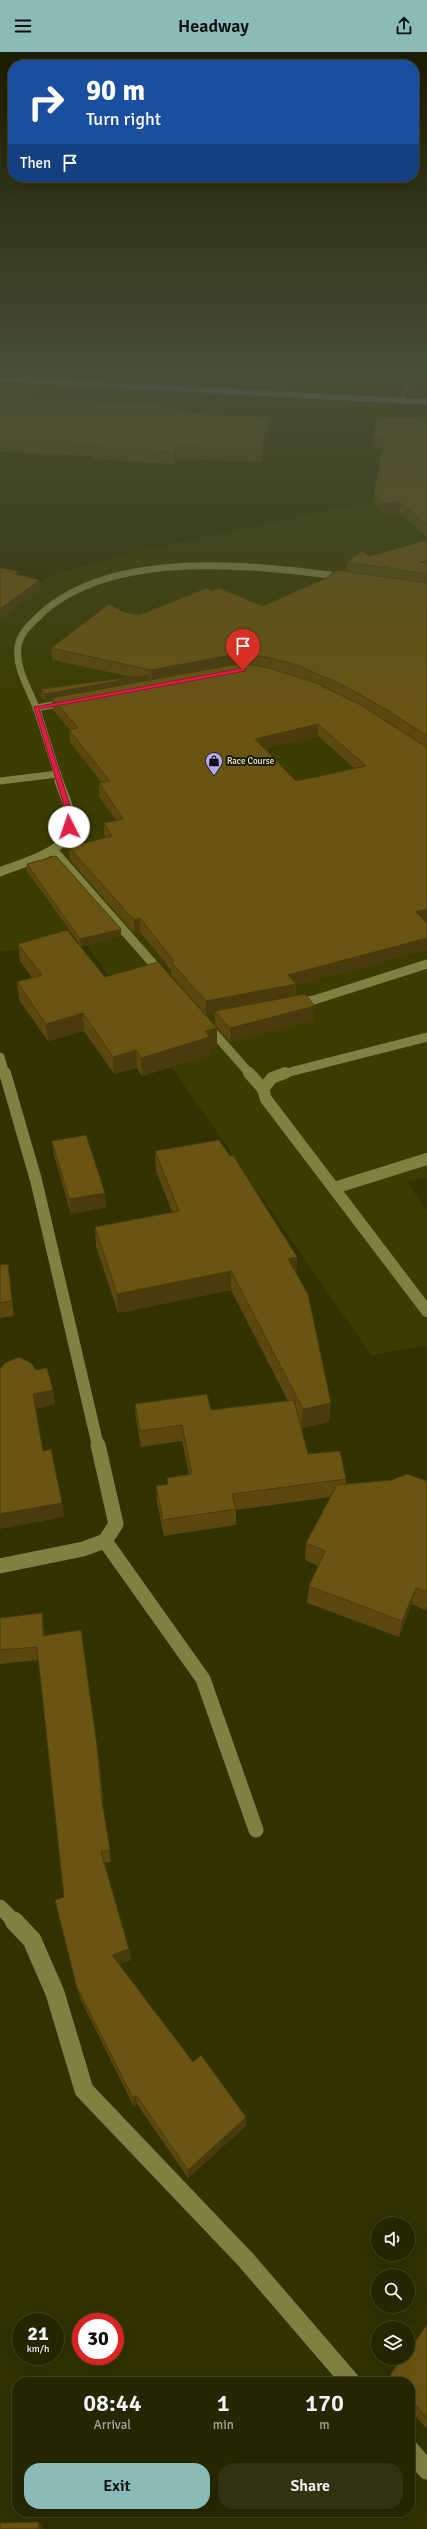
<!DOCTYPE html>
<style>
:root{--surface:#252600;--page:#31320f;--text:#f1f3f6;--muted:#a3a599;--line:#424322;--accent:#8bbbb9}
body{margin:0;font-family:Signika,sans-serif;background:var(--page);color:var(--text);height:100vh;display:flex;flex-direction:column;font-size:15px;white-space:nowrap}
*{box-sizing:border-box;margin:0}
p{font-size:13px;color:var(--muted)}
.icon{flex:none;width:22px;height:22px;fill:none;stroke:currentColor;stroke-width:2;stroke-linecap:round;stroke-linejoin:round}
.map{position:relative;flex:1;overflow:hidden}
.side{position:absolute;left:12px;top:2325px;width:403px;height:140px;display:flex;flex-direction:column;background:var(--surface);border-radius:16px;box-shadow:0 4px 16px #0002,0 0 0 1px var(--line)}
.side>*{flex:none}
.guide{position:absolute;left:8px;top:8px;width:411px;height:122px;border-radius:16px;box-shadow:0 4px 16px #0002,0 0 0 1px var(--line);background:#1a4fa0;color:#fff;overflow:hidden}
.buttons{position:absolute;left:371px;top:2165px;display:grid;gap:8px}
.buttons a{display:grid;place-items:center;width:44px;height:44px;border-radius:50%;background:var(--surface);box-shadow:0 4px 16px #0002,0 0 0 1px var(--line);font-size:20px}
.speed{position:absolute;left:12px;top:2261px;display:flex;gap:8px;font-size:20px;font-weight:700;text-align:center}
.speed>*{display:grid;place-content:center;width:52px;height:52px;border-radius:50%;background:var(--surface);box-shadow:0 4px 16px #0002,0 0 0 1px var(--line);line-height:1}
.speed small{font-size:10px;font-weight:400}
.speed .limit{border:6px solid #d22;background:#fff;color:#111}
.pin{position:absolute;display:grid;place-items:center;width:34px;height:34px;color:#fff;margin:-41px -17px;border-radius:50% 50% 50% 0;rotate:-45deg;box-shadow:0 0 4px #0007}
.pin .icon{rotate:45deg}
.me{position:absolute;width:44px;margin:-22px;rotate:356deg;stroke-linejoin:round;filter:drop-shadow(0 0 3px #0008)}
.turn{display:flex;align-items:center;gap:14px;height:84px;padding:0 12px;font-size:18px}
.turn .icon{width:52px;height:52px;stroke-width:2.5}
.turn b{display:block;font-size:28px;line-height:34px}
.then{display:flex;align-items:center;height:38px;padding:0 12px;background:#0003;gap:8px;font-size:15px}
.eta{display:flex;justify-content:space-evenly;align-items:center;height:68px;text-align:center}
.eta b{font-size:24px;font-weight:600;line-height:28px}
.cta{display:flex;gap:8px;margin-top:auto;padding:8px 12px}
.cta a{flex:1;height:46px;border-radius:16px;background:var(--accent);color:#111;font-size:16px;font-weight:600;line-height:46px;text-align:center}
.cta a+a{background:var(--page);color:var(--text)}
header{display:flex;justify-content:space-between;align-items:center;height:52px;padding:0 12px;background:var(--accent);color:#111;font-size:18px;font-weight:600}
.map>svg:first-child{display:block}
.built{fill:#3b3c00}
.green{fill:#4c4d07}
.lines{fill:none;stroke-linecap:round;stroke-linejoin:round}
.lane-far4{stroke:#7f8142;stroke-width:5.5}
.lane-far3{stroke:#7f8142;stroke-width:7}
.lane-far2{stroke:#7f8142;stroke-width:9}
.lane-far1{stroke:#7f8142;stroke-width:12}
.lane{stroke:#7f8142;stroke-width:15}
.street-far5{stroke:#7f8142;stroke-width:5.5}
.street-far4{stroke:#7f8142;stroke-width:7}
.street-far3{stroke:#7f8142;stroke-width:9}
.street-far2{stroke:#7f8142;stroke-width:12}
.street-far1{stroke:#7f8142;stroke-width:15}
.street{stroke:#7f8142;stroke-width:19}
.highway{stroke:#9f89f9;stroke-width:5.5}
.wall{fill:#5a480f;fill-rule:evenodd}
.shaded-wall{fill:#4a3b0d}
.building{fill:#695412;stroke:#4a3b0d;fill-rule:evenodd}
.route{fill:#e11d48;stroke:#92132f}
.labels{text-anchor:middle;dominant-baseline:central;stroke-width:4;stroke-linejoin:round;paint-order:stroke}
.far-poi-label{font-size:9px;fill:#f0f2d2;stroke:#191901;text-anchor:start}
</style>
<header><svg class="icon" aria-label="menu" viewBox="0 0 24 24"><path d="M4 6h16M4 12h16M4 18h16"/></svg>Headway<svg class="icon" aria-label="share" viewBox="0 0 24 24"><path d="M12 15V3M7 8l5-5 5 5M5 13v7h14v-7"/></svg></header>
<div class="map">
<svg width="427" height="2477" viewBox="0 0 427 2477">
<rect width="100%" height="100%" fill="#313200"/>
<polygon class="built" points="427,447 427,1125 407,1130 427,1159 427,1293 371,1303 88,894 0,899 0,555 52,523 128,501 374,449"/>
<polygon class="green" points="224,322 304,322 302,326"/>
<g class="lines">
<polyline class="lane-far4" points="401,349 410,325 416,322 427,323"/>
<g class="lane-far3">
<polyline points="36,656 68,650"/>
<polyline points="0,729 58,722"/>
</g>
<g class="lane-far2">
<polyline points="53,798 163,923"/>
<polyline points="295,951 314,948 427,912"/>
<polyline points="207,973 250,1022"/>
<polyline points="282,1022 427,985"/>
</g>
<g class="lane-far1">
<polyline points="249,1021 263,1037"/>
<polyline points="285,1021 272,1026 263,1037 266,1047 427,1259"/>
<polyline points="334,1136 427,1107"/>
</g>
<polyline class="lane" points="105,1489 203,1627 256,1778"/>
<polyline class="street-far5" points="102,333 111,322"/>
<path class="street-far4" d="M60 730C52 706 45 682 37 658 30 638 15 617 18 595 20 580 32 571 42 561 115 496 255 513 345 525"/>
<g class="street-far3">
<path d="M0 820C23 810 76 799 71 765 69 753 63 741 59 729"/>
<polyline points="0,1005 5,1022"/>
</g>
<polyline class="street-far2" points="5,1021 36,1128 98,1394"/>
<g class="street-far1">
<polyline points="0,1514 83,1497 105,1489 116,1472 98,1393"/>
<polyline points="0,1855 15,1870"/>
</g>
<g class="street">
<polyline points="14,1869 32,1888 55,1941 84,2038 246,2208 351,2330"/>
<polyline points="410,2398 427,2418"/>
</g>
<polyline class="highway" points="0,327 427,350"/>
</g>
<g class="wall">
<polygon points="0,334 36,346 163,356 181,360 188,360 188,362 270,365 269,376 261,410 177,407 174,412 92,407 92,404 0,400"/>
<polygon points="427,367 427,485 399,461 384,463 374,451 374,440 382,397 372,397 373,387"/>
<path d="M427 488V869L296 934V944L314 969 230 990 215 973V961L206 963 171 923V918L140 880 134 881 70 808 69 795 106 785 104 783V771L116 768 99 744V731H102L70 690 69 678H70L53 658 52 648 46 649 41 644V637L132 625 52 608 51 596 124 560 139 563 212 539 263 554 347 520V510ZM318 684 354 716 296 729 265 697Z"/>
<polygon points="27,812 121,884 81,894 27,819"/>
<polygon points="18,892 105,925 217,976 217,994 210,996 210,1003 142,1024 137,1016 114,1022 84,979 48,989 19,948 17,930 32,926 20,909"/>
<polygon points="52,1089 106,1155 71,1162 54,1103"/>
<polygon points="155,1099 297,1205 296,1222 329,1370 301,1376 301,1374 308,1402 346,1427 346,1432 427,1429 427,1554 425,1558 412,1552 399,1585 307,1551 309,1534 318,1514 305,1508 306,1491 330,1445 236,1458 236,1473 164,1484 157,1450 156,1434 167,1432 167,1426 189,1423 182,1389 141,1395 136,1368 135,1352 211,1358 288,1349 231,1238 118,1261 96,1194 95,1175 172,1160 156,1119"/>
<polygon points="8,1212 14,1264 0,1266 0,1213"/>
<polygon points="42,1561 44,1575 45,1584 99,1706 103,1749 102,1749 111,1810 104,1811 129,1897 131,1908 119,1912 193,2010 246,2065 246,2074 188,2126 137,2052 134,2055 80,1946 55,1848 64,1845 39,1608 0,1612 0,1566"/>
<polygon points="427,2273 427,2377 410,2358 410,2330 385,2330"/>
</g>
<g class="shaded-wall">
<polygon points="36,335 36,346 30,346"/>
<polygon points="270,365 269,376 261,410 261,398"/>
<polygon points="177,395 177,407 174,412 174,400"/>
<polygon points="400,450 399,461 384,463 385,452"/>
<polygon points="19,519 20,530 15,522"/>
<polygon points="40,528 41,538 0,569 0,557"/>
<polygon points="242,601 242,613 152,630 151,618"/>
<polygon points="149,623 150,630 52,646 52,648 46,649 45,642"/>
<polygon points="318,672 318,684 255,699 255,687"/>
<polygon points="427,857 427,869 414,873 416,860"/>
<polygon points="140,866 140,880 134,881 134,868"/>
<polygon points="121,877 121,884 81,894 80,887"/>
<polygon points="427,886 427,898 296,934 295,945 215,959 215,961 206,963 206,949 288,923"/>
<polygon points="315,954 314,969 230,990 230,976"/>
<polygon points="83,961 84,979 48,989 46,972"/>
<polygon points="217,976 217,994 210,996 210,1003 142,1024 141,1006 205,979"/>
<polygon points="136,998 137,1016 114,1022 113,1005"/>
<polygon points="105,1141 106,1155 71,1162 69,1147"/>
<polygon points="297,1205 296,1224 288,1207"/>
<polygon points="8,1212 10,1226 14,1264 12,1249"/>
<polygon points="231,1219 231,1238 118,1261 117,1242"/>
<polygon points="53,1338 55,1352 36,1357 33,1342"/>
<polygon points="331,1351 329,1370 301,1376 303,1357"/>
<polygon points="62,1451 64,1465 0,1477 0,1462"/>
<polygon points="416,1536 412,1552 399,1585 402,1569"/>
<polygon points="42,1561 44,1575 45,1597 43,1584"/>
<polygon points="129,1897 131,1908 114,1913 112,1903"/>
<polygon points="136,2043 137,2052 134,2055 133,2046"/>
<polygon points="246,2065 246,2074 188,2126 188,2118"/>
<polygon points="39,2470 42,2473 42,2477 38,2477"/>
</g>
<g class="building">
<polygon points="0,334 36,335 30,346 163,352 161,356 181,357 179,360 188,360 187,362 270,365 261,398 177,395 174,400 92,395 94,392 0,388"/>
<polygon points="377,365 427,367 427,473 400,450 385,452 374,440 384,387 373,387"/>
<polygon points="427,488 427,509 420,510 427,511 427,522 347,510 362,499 370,504"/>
<polygon points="0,516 19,519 15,522 40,528 0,557"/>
<polygon points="336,518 427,531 427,684 387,658 343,633 297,613 271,606 242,601 151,618 51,596 109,552 124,560 139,563 206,536 212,539 219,536 263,554 326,526"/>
<path d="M243 611 269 616 316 631 361 653 426 695H427V857L416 860 427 871V886L288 923 296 932 206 949 171 910 174 909 140 866 134 868 69 795 112 784 104 771 123 767 99 731 110 729 69 678 78 676 52 646ZM318 672 366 714 296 729 255 687Z"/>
<polygon points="149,623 45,642 41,637"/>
<polygon points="56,804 121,877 80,887 27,812"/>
<polygon points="67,878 105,925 158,910 217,976 205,979 210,985 141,1006 136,998 113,1005 83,961 46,972 17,930 42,923 18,892"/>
<polygon points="305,942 315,954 230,976 215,959"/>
<polygon points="86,1083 105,1141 69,1147 52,1089"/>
<polygon points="219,1088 230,1104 233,1103 297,1205 288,1207 308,1242 331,1351 303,1357 231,1219 117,1242 95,1175 179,1159 155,1099"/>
<polygon points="8,1212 12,1249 0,1251 0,1213"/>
<polygon points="19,1305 31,1311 36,1318 47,1316 53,1338 33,1342 43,1399 51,1397 62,1451 0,1462 0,1317 5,1311"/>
<polygon points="207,1342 211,1358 294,1348 308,1402 340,1399 346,1427 232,1442 236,1457 163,1468 156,1434 168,1432 167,1426 192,1422 182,1373 140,1379 135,1352"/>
<polygon points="407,1422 427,1429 427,1540 416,1536 402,1569 309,1534 325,1499 306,1491 337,1433 392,1428"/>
<polygon points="42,1561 43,1584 81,1578 97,1694 101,1737 100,1737 110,1798 101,1800 129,1897 112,1903 193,2010 201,2003 246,2065 188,2118 136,2043 133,2046 77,1936 55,1848 64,1845 37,1595 0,1598 0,1566"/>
<polygon points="427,2273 427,2366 410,2347 410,2330 395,2330 390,2323 402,2306 408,2306 408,2299"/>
<polygon points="39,2470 38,2477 0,2477 0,2471"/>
</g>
<linearGradient id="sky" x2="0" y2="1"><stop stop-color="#1b1c00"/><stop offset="0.48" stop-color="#484f37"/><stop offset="1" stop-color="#484f37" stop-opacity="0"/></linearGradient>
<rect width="427" height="669" fill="url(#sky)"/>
<polygon class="route" points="243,616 245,619 39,657 74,766 72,775 67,776 68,766 34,655"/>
<defs>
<symbol id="shop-pin" viewBox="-11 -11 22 30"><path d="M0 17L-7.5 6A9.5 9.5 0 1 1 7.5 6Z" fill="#b7abf8" stroke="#191901"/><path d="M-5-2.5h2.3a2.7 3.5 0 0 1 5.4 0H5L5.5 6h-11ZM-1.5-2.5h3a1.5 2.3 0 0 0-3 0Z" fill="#111"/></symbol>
</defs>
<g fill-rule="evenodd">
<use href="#shop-pin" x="204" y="699" width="20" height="27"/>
</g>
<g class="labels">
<g class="far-poi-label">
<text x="227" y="709">Race Course</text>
</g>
</g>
</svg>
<div class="buttons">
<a><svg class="icon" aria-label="sound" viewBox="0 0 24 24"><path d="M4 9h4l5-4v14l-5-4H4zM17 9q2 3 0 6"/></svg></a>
<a><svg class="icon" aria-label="search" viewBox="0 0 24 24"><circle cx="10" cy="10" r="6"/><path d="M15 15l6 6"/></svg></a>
<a><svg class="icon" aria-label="layers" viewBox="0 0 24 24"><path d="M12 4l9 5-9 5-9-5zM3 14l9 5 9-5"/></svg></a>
</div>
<div class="speed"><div>21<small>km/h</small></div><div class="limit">30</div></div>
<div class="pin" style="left:243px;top:618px;background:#d93025"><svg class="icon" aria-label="arrive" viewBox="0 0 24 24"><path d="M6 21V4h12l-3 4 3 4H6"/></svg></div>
<svg class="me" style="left:69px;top:775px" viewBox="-20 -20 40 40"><circle r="19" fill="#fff"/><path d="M0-13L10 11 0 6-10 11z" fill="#e11d48"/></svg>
<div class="guide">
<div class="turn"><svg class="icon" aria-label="right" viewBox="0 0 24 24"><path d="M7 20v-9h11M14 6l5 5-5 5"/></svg><div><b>90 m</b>Turn right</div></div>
<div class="then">Then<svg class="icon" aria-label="arrive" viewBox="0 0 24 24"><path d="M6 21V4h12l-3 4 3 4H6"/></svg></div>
</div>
<section class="side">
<div class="eta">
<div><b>08:44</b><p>Arrival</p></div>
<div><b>1</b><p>min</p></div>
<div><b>170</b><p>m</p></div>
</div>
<div class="cta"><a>Exit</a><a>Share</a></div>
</section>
</div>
